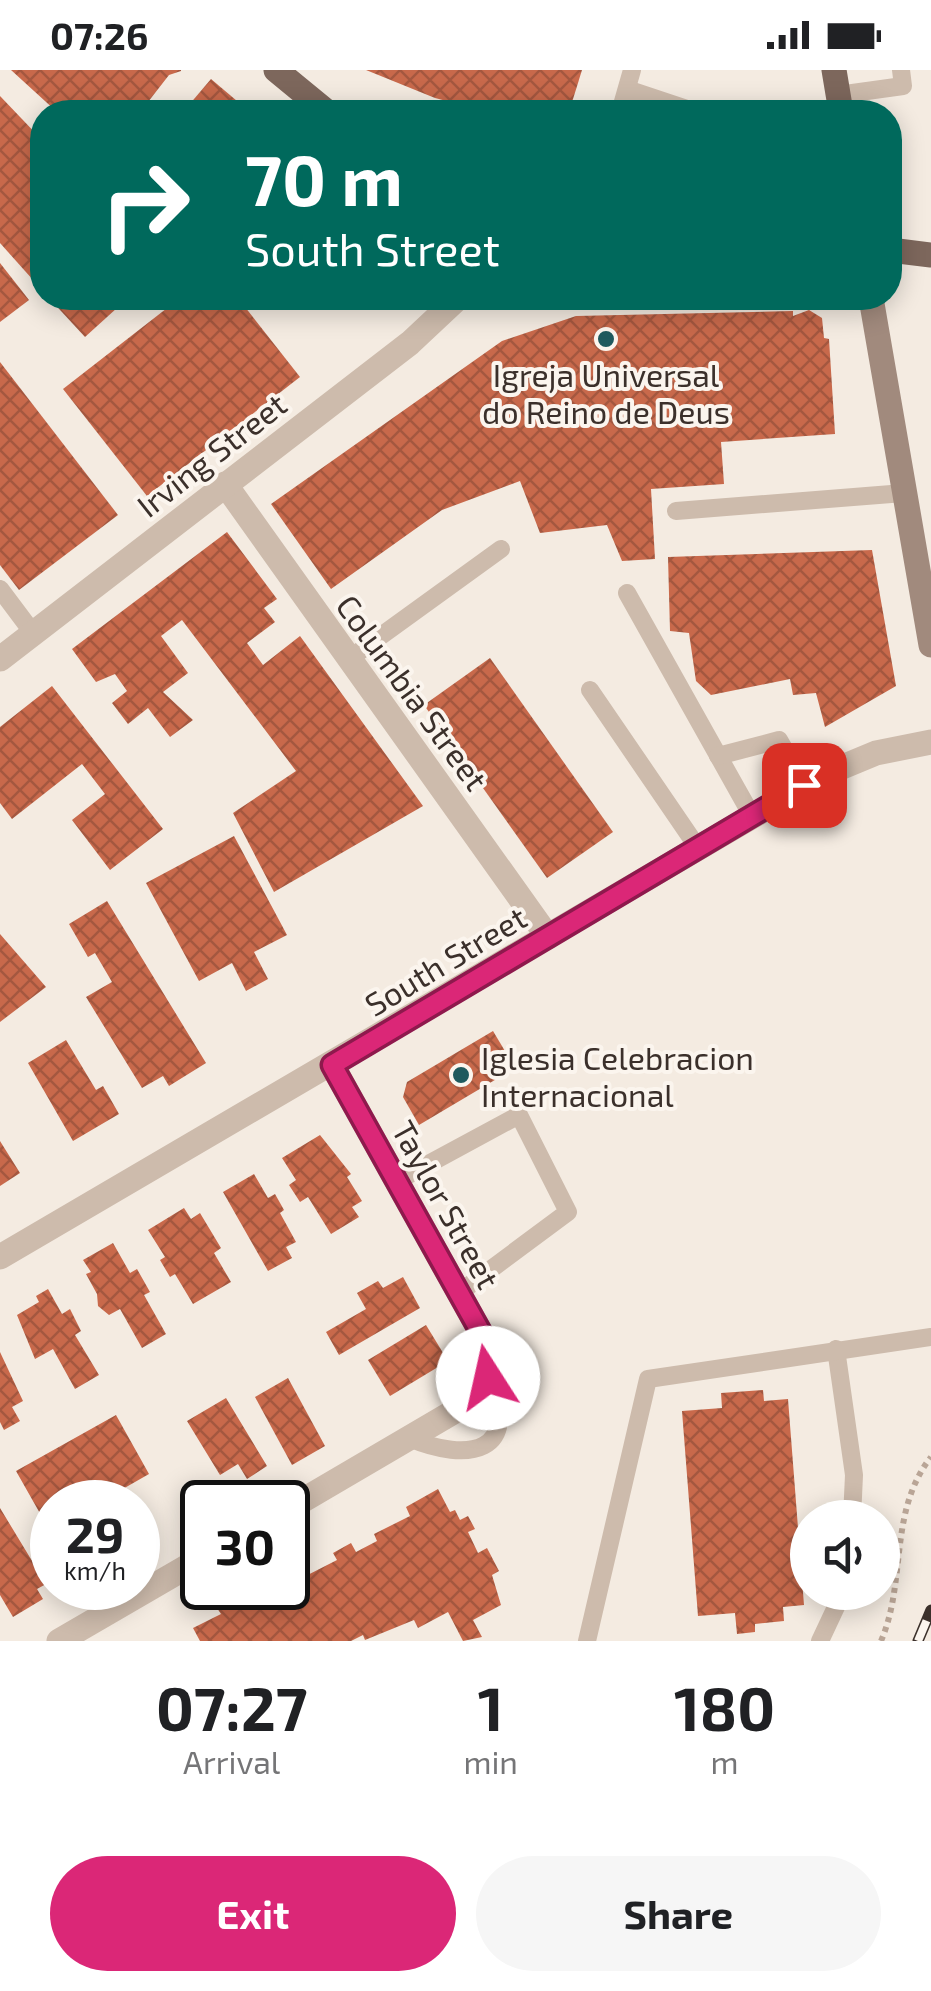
<!DOCTYPE html>
<style>
:root{--surface:#fff;--page:#f6f6f6;--text:#202124;--muted:#757577;--accent:#db2777}
body{margin:0;font-family:"Exo 2",sans-serif;background:var(--page);color:var(--text);height:100vh;display:flex;flex-direction:column;font-size:38px;white-space:nowrap}
*{box-sizing:border-box;margin:0}
p{font-size:32px;color:var(--muted)}
.icon{flex:none;width:55px;height:55px;fill:none;stroke:currentColor;stroke-width:2;stroke-linecap:round;stroke-linejoin:round}
.map{position:relative;height:1571px;overflow:hidden}
.side{display:flex;flex-direction:column;background:var(--surface);flex:1}
.side>*{flex:none}
.hud{position:absolute;left:30px;top:30px;width:872px;height:210px;border-radius:40px;box-shadow:0 5px 25px #0003;background:#00695c;color:#fff;overflow:hidden}
.fabs{position:absolute;left:790px;top:1430px;display:grid;gap:20px}
.fabs a{display:grid;place-items:center;width:110px;height:110px;border-radius:50%;background:var(--surface);box-shadow:0 5px 25px #0003;font-size:50px}
.speed{position:absolute;left:30px;top:1410px;display:flex;gap:20px;font-size:50px;font-weight:700;text-align:center}
.speed>*{display:grid;place-content:center;width:130px;height:130px;border-radius:50%;background:var(--surface);box-shadow:0 5px 25px #0003;line-height:1}
.speed small{font-size:25px;font-weight:400}
.speed .limit{border:5px solid #111;border-radius:15px;background:#fff;color:#111}
.pin{position:absolute;display:grid;place-items:center;width:85px;height:85px;color:#fff;margin:-42px;border-radius:20px;box-shadow:0 5px 15px #0006}
.me{position:absolute;width:110px;margin:-55px;rotate:350deg;stroke-linejoin:round;filter:drop-shadow(0 0 8px #0008)}
.turn{display:flex;align-items:center;gap:35px;height:210px;padding:0 50px;font-size:45px}
.turn .icon{width:130px;height:130px;stroke-width:2.5}
.turn b{display:block;font-size:70px;line-height:85px}
.eta{display:flex;justify-content:space-evenly;align-items:center;height:170px;text-align:center}
.eta b{font-size:60px;font-weight:700;line-height:70px}
.action{display:flex;gap:20px;margin-top:auto;padding:20px 50px}
.action a{flex:1;height:115px;border-radius:60px;background:var(--accent);color:#fff;font-size:40px;font-weight:700;line-height:115px;text-align:center}
.action a+a{background:var(--page);color:var(--text)}
.status{display:flex;justify-content:space-between;align-items:center;height:70px;padding:0 50px;background:var(--surface);direction:ltr}
.status svg{height:28px;fill:currentColor}
.map>svg:first-child{display:block}
.building{fill:url(#building-cross-hatch)}
.lines{fill:none;stroke-linecap:round;stroke-linejoin:round}
.path{stroke:#b9a596;stroke-width:6;stroke-dasharray:5 5;stroke-linecap:butt}
.service{stroke:#cdbbac;stroke-width:18}
.minor{stroke:#cdbbac;stroke-width:25}
.tertiary{stroke:#cdbbac;stroke-width:25}
.secondary{stroke:#a18a7d;stroke-width:25}
.primary{stroke:#7d675c;stroke-width:25}
.rail-casing{stroke:#3b302b;stroke-width:11}
.rail{stroke:#fbf5ee;stroke-width:8;stroke-dasharray:22;stroke-linecap:butt}
.route-casing{stroke:#8e194d;stroke-width:25}
.route{stroke:#db2777;stroke-width:18}
.poi-dot{fill:#1f5a5e;stroke:#fbf5ee;stroke-width:4}
.labels{text-anchor:middle;dominant-baseline:central;stroke-width:8;stroke-linejoin:round;paint-order:stroke}
.poi-label{font-size:32px;fill:#3b302b;stroke:#fbf5ee}
.street-label{font-size:32px;fill:#3b302b;stroke:#fbf5ee}
</style>
<div class="status"><b>07:26</b><svg viewBox="0 0 49 12"><path d="M0 12V9h3v3zM5 12V6h3v6zM10 12V3h3v9zM15 12V0h3v12zM26 1h20v11H26zM47 4h2v5h-2z"/></svg></div>
<div class="map">
<svg width="931" height="1571" viewBox="0 0 931 1571">
<defs>
<pattern id="building-cross-hatch" width="8" height="8" patternUnits="userSpaceOnUse" patternTransform="scale(2.5)"><rect width="8" height="8" fill="#c8694b"/><path d="M0 0l8 8M0 8l8-8" fill="none" stroke="#a4573f"/></pattern>
</defs>
<rect width="100%" height="100%" fill="#f4ebe1"/>
<g class="building">
<polygon points="11,0 181,0 181,1 169,5 148,32 135,36 135,42 57,42"/>
<polygon points="366,0 582,0 569,42 489,42 435,28"/>
<polygon points="211,9 250,42 183,42"/>
<polygon points="0,26 42,70 42,220 0,173"/>
<polygon points="0,193 29,230 0,252"/>
<polygon points="49,228 128,228 85,267"/>
<polygon points="180,228 238,228 300,307 147,426 63,319"/>
<polygon points="809,240 822,248 824,268 829,269 835,364 721,372 724,414 651,419 655,489 622,491 607,455 540,463 520,411 442,440 331,519 271,434 502,271 576,246 793,241 793,246"/>
<polygon points="0,292 118,445 19,520 0,495"/>
<polygon points="227,462 277,529 264,538 275,552 247,573 263,595 300,566 423,736 274,822 233,743 296,701 182,550 161,566 188,603 163,622 193,650 170,667 148,638 128,654 112,633 127,621 115,604 96,612 72,579"/>
<polygon points="872,480 896,616 825,657 816,623 793,625 790,609 711,625 696,611 689,563 670,561 668,487"/>
<polygon points="490,588 613,762 547,808 424,635"/>
<polygon points="52,616 163,759 110,800 72,750 105,724 82,694 12,749 0,733 0,657"/>
<polygon points="234,766 287,865 254,882 268,909 246,921 232,893 199,911 146,813"/>
<polygon points="107,831 206,993 169,1016 163,1006 142,1018 86,927 112,912 95,883 88,887 69,854"/>
<polygon points="0,864 46,917 0,952"/>
<polygon points="493,961 515,998 419,1055 403,1027 407,1012"/>
<polygon points="66,970 96,1020 103,1016 119,1044 73,1071 28,993"/>
<polygon points="320,1065 351,1104 347,1107 362,1131 352,1137 359,1147 331,1164 308,1127 300,1132 289,1115 296,1110 282,1088"/>
<polygon points="0,1071 20,1103 0,1116"/>
<polygon points="254,1104 268,1128 275,1124 284,1140 280,1143 296,1172 286,1177 292,1188 268,1201 223,1122"/>
<polygon points="184,1138 191,1149 200,1143 221,1178 214,1183 231,1212 193,1234 175,1204 170,1207 160,1190 165,1187 148,1160"/>
<polygon points="113,1173 130,1203 137,1199 150,1222 144,1225 166,1264 142,1278 120,1239 109,1245 98,1236 97,1224 86,1204 91,1202 83,1190"/>
<polygon points="403,1207 420,1238 339,1285 326,1262 366,1239 357,1223 378,1211 383,1218"/>
<polygon points="48,1219 62,1244 70,1239 81,1261 75,1265 99,1305 75,1319 53,1279 35,1289 17,1245 39,1232 36,1226"/>
<polygon points="426,1255 448,1291 390,1326 368,1290"/>
<polygon points="0,1282 23,1331 12,1337 20,1351 4,1360 0,1352"/>
<polygon points="288,1308 325,1376 292,1395 255,1327"/>
<polygon points="763,1320 764,1331 788,1329 804,1535 783,1537 784,1551 755,1554 755,1562 737,1564 735,1543 698,1546 682,1341 722,1338 721,1323"/>
<polygon points="226,1328 267,1396 247,1409 238,1394 220,1405 187,1351"/>
<polygon points="116,1345 149,1404 100,1432 52,1432 50,1461 16,1401"/>
<polygon points="438,1419 450,1442 455,1440 460,1450 468,1446 475,1459 468,1462 478,1483 487,1478 499,1501 492,1505 501,1535 473,1550 482,1567 463,1571 448,1542 418,1558 414,1550 365,1570 363,1565 351,1571 200,1571 193,1558 221,1544 217,1538 238,1527 244,1537 267,1526 263,1519 288,1518 288,1509 290,1514 337,1490 333,1483 351,1473 356,1482 377,1471 374,1464 410,1446 406,1437"/>
<polygon points="0,1438 46,1514 37,1519 43,1529 13,1547 0,1525"/>
</g>
<g class="lines">
<path class="path" d="M881 1571C907 1511 888 1442 931 1387"/>
<g class="service">
<polyline points="627,19 696,42"/>
<polyline points="838,25 903,16 901,0"/>
<polyline points="620,42 632,0"/>
<polyline points="676,441 904,423"/>
<polyline points="0,519 33,563"/>
<polyline points="627,523 752,746"/>
<polyline points="349,589 501,479"/>
<polyline points="590,620 698,778"/>
<polyline points="718,686 779,670 805,715"/>
<polyline points="397,1111 519,1045 568,1142 459,1223"/>
<polyline points="836,1279 854,1405 852,1448"/>
<path d="M409 1368C468 1393 523 1383 488 1308"/>
<polyline points="587,1571 648,1309 931,1267"/>
<polyline points="820,1571 843,1522"/>
</g>
<g class="minor">
<polyline points="225,414 548,867"/>
<polyline points="0,1187 823,705 876,683 931,672"/>
<path d="M288 1439 467 1334C488 1317 496 1294 484 1268L332 995"/>
<polyline points="59,1571 202,1488"/>
</g>
<polyline class="tertiary" points="0,589 410,273 458,228"/>
<polyline class="secondary" points="871,228 931,575"/>
<g class="primary">
<polyline points="276,0 327,42"/>
<polyline points="834,0 841,42"/>
<polyline points="890,180 931,185"/>
</g>
<defs>
<polyline id="rail" points="918,1571 931,1540"/>
</defs>
<use href="#rail" class="rail-casing"/>
<use href="#rail" class="rail"/>
</g>
<g class="lines">
<defs>
<polyline id="route" points="488,1308 490,1288 484,1268 332,995 804,715"/>
</defs>
<use href="#route" class="route-casing"/>
<use href="#route" class="route"/>
</g>
<g class="poi-dot">
<circle cx="606" cy="269" r="10"/>
<circle cx="461" cy="1005" r="10"/>
</g>
<g class="labels">
<g class="poi-label">
<text x="606" y="304">Igreja Universal<tspan x="606" dy="37">do Reino de Deus</tspan></text>
<text x="481" y="987" text-anchor="start">Iglesia Celebracion<tspan x="481" dy="37">Internacional</tspan></text>
</g>
<g class="street-label">
<text transform="translate(211 384) rotate(-38)">Irving Street</text>
<text transform="translate(413 622) rotate(54)">Columbia Street</text>
<text transform="translate(445 890) rotate(-31)">South Street</text>
<text transform="translate(447 1134) rotate(61)">Taylor Street</text>
</g>
</g>
</svg>
<div class="fabs">
<a><svg class="icon" aria-label="sound" viewBox="0 0 24 24"><path d="M4 9h4l5-4v14l-5-4H4zM17 9q2 3 0 6"/></svg></a>
</div>
<div class="speed"><div>29<small>km/h</small></div><div class="limit">30</div></div>
<div class="pin" style="left:804px;top:715px;background:#d93025"><svg class="icon" aria-label="arrive" viewBox="0 0 24 24"><path d="M6 21V4h12l-3 4 3 4H6"/></svg></div>
<svg class="me" style="left:488px;top:1308px" viewBox="-20 -20 40 40"><circle r="19" fill="#fff"/><path d="M0-13L10 11 0 6-10 11z" fill="#db2777"/></svg>
<div class="hud">
<div class="turn"><svg class="icon" aria-label="right" viewBox="0 0 24 24"><path d="M7 20v-9h11M14 6l5 5-5 5"/></svg><div><b>70 m</b>South Street</div></div>
</div>
</div>
<section class="side">
<div class="eta">
<div><b>07:27</b><p>Arrival</p></div>
<div><b>1</b><p>min</p></div>
<div><b>180</b><p>m</p></div>
</div>
<div class="action"><a>Exit</a><a>Share</a></div>
</section>
